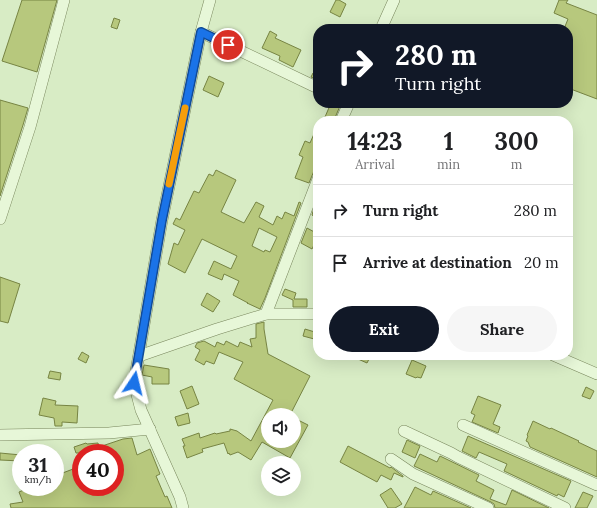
<!DOCTYPE html>
<style>
:root{--surface:#fff;--page:#f6f6f6;--text:#202124;--muted:#757577;--line:#e0e0e0;--accent:#111827}
body{margin:0;font-family:Lora,serif;background:var(--page);color:var(--text);height:100vh;display:flex;flex-direction:column;font-size:15px;white-space:nowrap}
*{box-sizing:border-box;margin:0}
p{font-size:13px;color:var(--muted)}
.icon{flex:none;width:22px;height:22px;fill:none;stroke:currentColor;stroke-width:2;stroke-linecap:round;stroke-linejoin:round}
.map{position:relative;flex:1;overflow:hidden}
.details{position:absolute;left:313px;top:116px;width:260px;height:244px;display:flex;flex-direction:column;background:var(--surface);border-radius:16px;box-shadow:0 4px 16px #0002}
.details>*{flex:none}
.hud{position:absolute;left:313px;top:24px;width:260px;height:84px;border-radius:16px;box-shadow:0 4px 16px #0002;background:#111827;color:#fff;overflow:hidden}
.fabs{position:absolute;left:261px;top:408px;display:grid;gap:8px}
.fabs a{display:grid;place-items:center;width:40px;height:40px;border-radius:50%;background:var(--surface);box-shadow:0 4px 16px #0002;font-size:20px}
.speed{position:absolute;left:12px;top:444px;display:flex;gap:8px;font-size:20px;font-weight:700;text-align:center}
.speed>*{display:grid;place-content:center;width:52px;height:52px;border-radius:50%;background:var(--surface);box-shadow:0 4px 16px #0002;line-height:1}
.speed small{font-size:10px;font-weight:400}
.speed .limit{border:6px solid #d22;background:#fff;color:#111}
.pin{position:absolute;display:grid;place-items:center;width:34px;height:34px;color:#fff;margin:-17px;border:2px solid #fff;border-radius:50%;box-shadow:0 1px 4px #0007}
.me{position:absolute;width:44px;margin:-22px;rotate:10deg;stroke-linejoin:round;filter:drop-shadow(0 0 3px #0008)}
.turn{display:flex;align-items:center;gap:14px;height:84px;padding:0 16px;font-size:18px}
.turn .icon{width:52px;height:52px;stroke-width:2.5}
.turn b{display:block;font-size:28px;line-height:34px}
.eta{display:flex;justify-content:space-evenly;align-items:center;height:68px;text-align:center}
.eta b{font-size:24px;font-weight:700;line-height:28px}
.primary-button{display:flex;gap:8px;margin-top:auto;padding:8px 16px}
.primary-button a{flex:1;height:46px;border-radius:24px;background:var(--accent);color:#fff;font-size:16px;font-weight:700;line-height:46px;text-align:center}
.primary-button a+a{background:var(--page);color:var(--text)}
ul{padding:0;list-style:none}
li{display:flex;align-items:center;gap:12px;height:52px;padding:0 16px;border-top:1px solid var(--line)}
li div{flex:1}
li b{display:block;font-size:15px}
li em{font-style:normal}
.map>svg:first-child{display:block}
.building{fill:#b7c87d;stroke:#778443;fill-rule:evenodd}
.lines{fill:none;stroke-linecap:round;stroke-linejoin:round}
.minor-casing{stroke:#78865c;stroke-width:12}
.minor{stroke:#e7f7d8;stroke-width:11}
.route-casing{stroke:#114b97;stroke-width:10}
.route{stroke:#1a73e8;stroke-width:7}
.slow{stroke:#f59e0b;stroke-width:7}
</style>
<div class="map">
<svg width="597" height="508" viewBox="0 0 597 508">
<rect width="100%" height="100%" fill="#d8ecc5"/>
<g class="building">
<polygon points="22,0 57,0 37,72 2,61"/>
<polygon points="336,0 339,0 346,4 340,17 330,12"/>
<polygon points="559,0 568,0 566,3 597,15 597,99 568,88 568,29 564,29 568,19 554,13"/>
<polygon points="114,18 120,20 117,29 111,27"/>
<polygon points="270,31 277,35 275,38 301,50 293,67 279,60 280,56 262,48"/>
<polygon points="313,73 318,75 318,80 311,77"/>
<polygon points="209,76 224,83 218,97 203,90"/>
<polygon points="0,100 28,108 23,125 0,196"/>
<polygon points="331,103 340,106 334,120 325,117"/>
<polygon points="318,125 318,167 316,166 309,183 295,178 303,157 299,155 305,141 310,143"/>
<path d="M216 170 236 180 221 212 244 223 256 202 264 206 259 217 273 225 277 216 282 219 285 212 294 216 299 202 301 203 265 298 260 309 247 303H248L233 295 239 281 224 274 222 280 208 274 214 261 231 269 237 256 202 239 185 273 168 264 174 243 178 245 185 230 173 224 176 218 180 220 194 191 199 193 209 174 213 176ZM259 228 277 237 270 252 265 250 264 252 252 246Z"/>
<polygon points="314,208 318,211 318,219 312,215"/>
<polygon points="307,228 318,234 318,237 312,249 301,243"/>
<polygon points="0,277 20,284 8,323 0,321"/>
<polygon points="285,289 296,293 294,299 307,299 307,307 293,307 293,300 282,295"/>
<polygon points="207,293 220,301 213,312 201,305"/>
<polygon points="264,322 264,329 268,354 310,376 290,415 268,415 268,441 294,441 294,418 308,425 290,458 262,442 251,460 238,452 230,455 229,453 228,454 224,443 202,449 203,452 187,458 183,446 185,446 182,439 199,433 200,438 215,433 216,434 230,431 230,429 237,431 251,441 273,400 234,379 243,362 219,352 214,364 206,361 204,365 195,360 200,350 195,347 197,343 204,341 215,347 217,342 224,345 226,341 238,347 240,342 252,347 250,339 256,338 256,324"/>
<polygon points="305,329 318,333 318,340 303,336"/>
<polygon points="82,352 89,356 86,363 78,359"/>
<polygon points="349,355 371,355 367,363"/>
<polygon points="412,360 426,366 421,378 417,377 416,378 406,374"/>
<polygon points="144,365 169,369 169,384 152,384 152,377 142,375"/>
<polygon points="50,371 61,373 60,380 48,378"/>
<polygon points="192,386 199,404 187,409 180,391"/>
<polygon points="586,387 594,391 590,399 582,396"/>
<polygon points="478,396 501,405 493,424 500,427 498,433 472,422 475,415 471,413"/>
<polygon points="43,398 56,401 55,405 78,406 77,423 62,422 62,426 55,426 54,418 39,415"/>
<polygon points="188,413 190,423 178,426 175,417"/>
<polygon points="533,421 550,429 551,428 566,435 579,441 578,442 597,451 597,477 530,447 528,442 526,441 528,436 527,435"/>
<polygon points="468,436 571,481 564,497 558,494 557,496 504,471 507,464 479,452 476,458 462,451"/>
<polygon points="132,438 137,455 150,449 160,474 156,476 165,497 167,496 172,508 11,508 10,504 23,502 19,492 31,487 55,487 55,477 60,475 60,474 81,466 81,487 115,487 115,453 76,453 74,447 86,443 87,444 98,443 99,447 123,439"/>
<polygon points="407,440 420,446 415,458 402,452"/>
<polygon points="348,446 390,468 391,467 403,476 403,477 394,473 391,480 381,475 377,482 340,462"/>
<polygon points="0,453 21,455 21,461 0,460"/>
<polygon points="420,454 437,462 440,456 479,475 476,481 494,490 490,499 506,505 512,490 549,508 495,508 494,504 491,502 414,466"/>
<polygon points="415,487 431,495 433,491 471,508 404,508"/>
<polygon points="391,488 402,504 395,508 388,508 380,495"/>
<polygon points="583,492 593,496 587,508 575,508"/>
</g>
<g class="lines">
<defs>
<g id="minor">
<polyline points="381,29 394,0"/>
<polyline points="201,32 318,88"/>
<polyline points="341,121 349,103"/>
<polyline points="0,219 30,127 64,0"/>
<polyline points="266,314 318,179"/>
<polyline points="553,355 597,374"/>
<polyline points="139,356 217,329 266,314 318,314"/>
<polyline points="463,425 597,485"/>
<polyline points="404,431 451,453 458,457 565,508"/>
<polyline points="0,435 109,433 150,429"/>
<polyline points="391,459 413,474 488,508"/>
<polyline points="183,508 180,497 141,410 134,383 162,220 201,32 210,0"/>
</g>
</defs>
<use href="#minor" class="minor-casing"/>
<use href="#minor" class="minor"/>
</g>
<g class="lines">
<defs>
<polyline id="route" points="134,383 162,220 201,32 228,45"/>
</defs>
<use href="#route" class="route-casing"/>
<use href="#route" class="route"/>
<polyline class="slow" points="169,184 185,108"/>
</g>
</svg>
<div class="fabs">
<a><svg class="icon" aria-label="sound" viewBox="0 0 24 24"><path d="M4 9h4l5-4v14l-5-4H4zM17 9q2 3 0 6"/></svg></a>
<a><svg class="icon" aria-label="layers" viewBox="0 0 24 24"><path d="M12 4l9 5-9 5-9-5zM3 14l9 5 9-5"/></svg></a>
</div>
<div class="speed"><div>31<small>km/h</small></div><div class="limit">40</div></div>
<div class="pin" style="left:228px;top:45px;background:#d93025"><svg class="icon" aria-label="arrive" viewBox="0 0 24 24"><path d="M6 21V4h12l-3 4 3 4H6"/></svg></div>
<svg class="me" style="left:134px;top:383px" viewBox="-20 -20 40 40"><path d="M0-17L14 15 0 8-14 15z" fill="#1a73e8" stroke="#fff" stroke-width="4"/></svg>
<div class="hud">
<div class="turn"><svg class="icon" aria-label="right" viewBox="0 0 24 24"><path d="M7 20v-9h11M14 6l5 5-5 5"/></svg><div><b>280 m</b>Turn right</div></div>
</div>
<section class="details">
<div class="eta">
<div><b>14:23</b><p>Arrival</p></div>
<div><b>1</b><p>min</p></div>
<div><b>300</b><p>m</p></div>
</div>
<ul>
<li><svg class="icon" aria-label="right" viewBox="0 0 24 24"><path d="M7 20v-9h11M14 6l5 5-5 5"/></svg><div><b>Turn right</b></div><em>280 m</em></li>
<li><svg class="icon" aria-label="arrive" viewBox="0 0 24 24"><path d="M6 21V4h12l-3 4 3 4H6"/></svg><div><b>Arrive at destination</b></div><em>20 m</em></li>
</ul>
<div class="primary-button"><a>Exit</a><a>Share</a></div>
</section>
</div>
